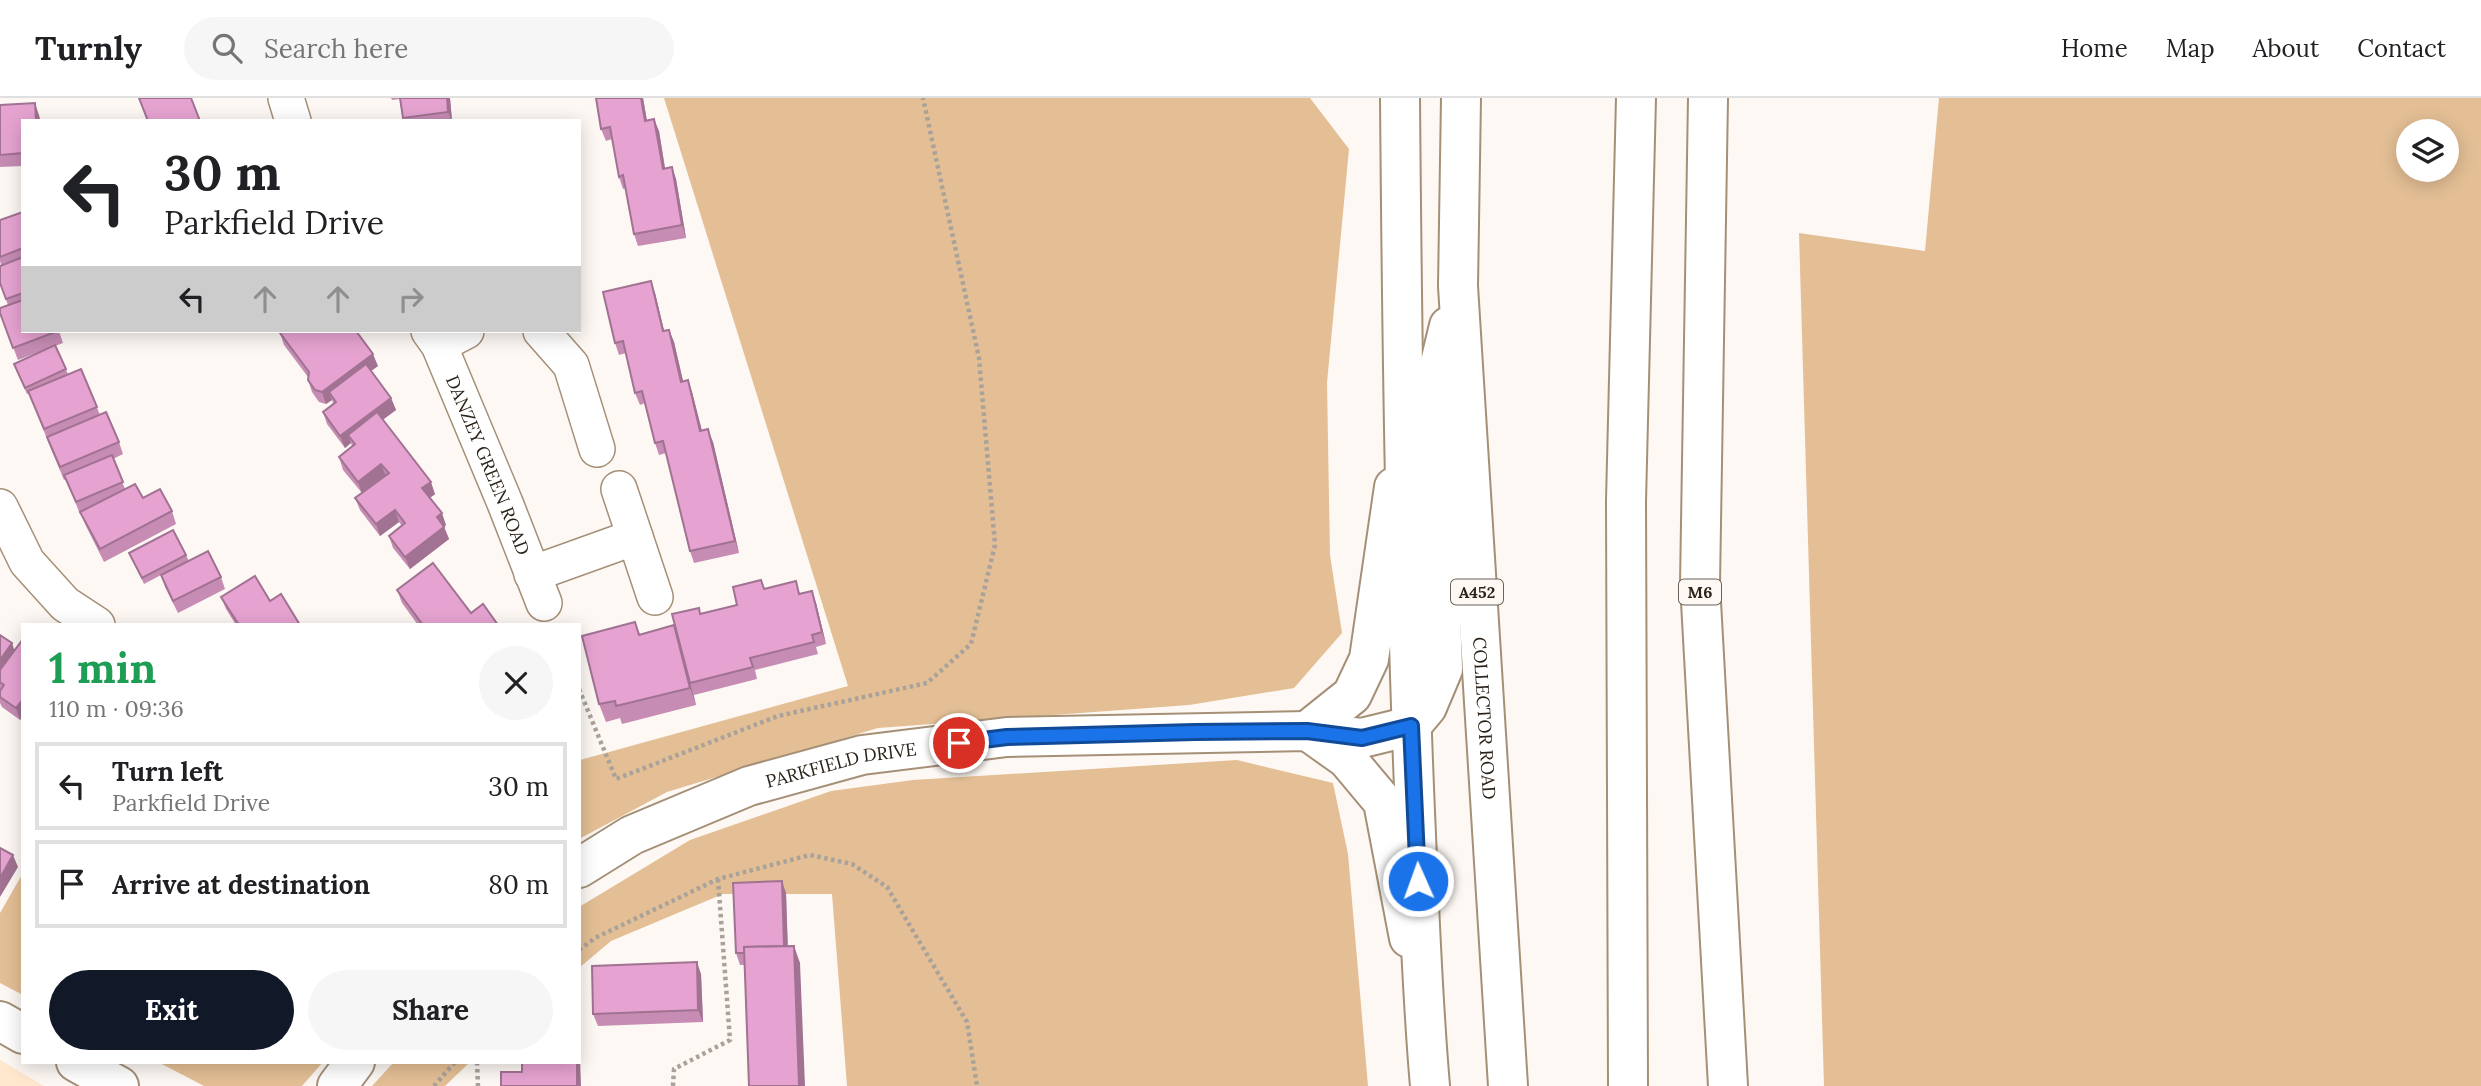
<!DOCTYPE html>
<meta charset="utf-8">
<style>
:root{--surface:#fff;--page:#f6f6f6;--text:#202124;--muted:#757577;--line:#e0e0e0;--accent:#111827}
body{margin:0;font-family:Lora,serif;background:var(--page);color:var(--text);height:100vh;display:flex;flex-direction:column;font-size:26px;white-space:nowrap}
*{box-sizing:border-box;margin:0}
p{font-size:23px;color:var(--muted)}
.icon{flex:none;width:38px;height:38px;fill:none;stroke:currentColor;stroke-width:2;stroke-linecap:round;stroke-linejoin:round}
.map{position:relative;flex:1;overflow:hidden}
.sheet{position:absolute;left:21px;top:525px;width:560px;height:441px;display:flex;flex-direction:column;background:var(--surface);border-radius:0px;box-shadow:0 4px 18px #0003}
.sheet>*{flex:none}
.banner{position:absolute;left:21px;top:21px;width:560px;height:214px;border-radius:0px;box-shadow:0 4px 18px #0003;background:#fff;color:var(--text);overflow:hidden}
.buttons{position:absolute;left:2396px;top:21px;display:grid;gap:14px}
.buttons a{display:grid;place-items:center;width:63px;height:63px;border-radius:50%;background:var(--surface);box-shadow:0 4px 18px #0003;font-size:35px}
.pin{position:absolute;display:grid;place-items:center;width:60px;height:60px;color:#fff;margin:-30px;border:4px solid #fff;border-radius:50%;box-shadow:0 2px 7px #0007}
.me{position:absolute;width:77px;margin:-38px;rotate:358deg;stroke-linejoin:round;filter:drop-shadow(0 0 5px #0008)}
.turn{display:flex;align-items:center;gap:24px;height:147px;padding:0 28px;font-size:32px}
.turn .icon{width:91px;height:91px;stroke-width:2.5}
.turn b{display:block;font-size:49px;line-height:60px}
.lanes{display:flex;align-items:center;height:66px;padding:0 28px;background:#0003;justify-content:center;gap:35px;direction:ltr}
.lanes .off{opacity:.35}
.round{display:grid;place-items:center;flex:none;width:74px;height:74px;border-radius:37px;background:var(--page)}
.overview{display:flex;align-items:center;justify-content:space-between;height:119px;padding:0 28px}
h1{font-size:42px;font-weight:800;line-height:52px;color:#1e9e55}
.action{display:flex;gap:14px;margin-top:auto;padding:14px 28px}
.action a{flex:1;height:80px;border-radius:42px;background:var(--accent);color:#fff;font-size:28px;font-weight:800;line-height:80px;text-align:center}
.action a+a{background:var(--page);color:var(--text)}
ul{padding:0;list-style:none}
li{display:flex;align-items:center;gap:21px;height:88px;margin:0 14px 10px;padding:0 14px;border:4px solid var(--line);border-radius:0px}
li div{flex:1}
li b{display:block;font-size:26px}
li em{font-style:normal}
header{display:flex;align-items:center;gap:42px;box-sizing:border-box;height:98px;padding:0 35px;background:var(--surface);border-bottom:2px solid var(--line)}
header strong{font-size:33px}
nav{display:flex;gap:38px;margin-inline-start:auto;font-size:24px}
.search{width:490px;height:63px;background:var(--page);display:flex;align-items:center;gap:18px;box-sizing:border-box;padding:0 24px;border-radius:38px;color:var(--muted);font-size:26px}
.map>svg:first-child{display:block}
.built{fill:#ffe8ce}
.green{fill:#e4bf95;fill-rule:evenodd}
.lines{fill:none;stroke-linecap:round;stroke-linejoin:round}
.minor-casing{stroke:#a59077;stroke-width:38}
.tertiary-casing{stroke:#a59077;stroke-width:42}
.trunk-casing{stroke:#a59077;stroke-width:42}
.motorway-casing{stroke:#a59077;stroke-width:42}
.path{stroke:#a8a29b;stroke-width:4.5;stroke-dasharray:3.5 3.5;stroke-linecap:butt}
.minor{stroke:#fff;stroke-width:35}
.tertiary{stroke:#fff;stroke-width:38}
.trunk{stroke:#fff;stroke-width:38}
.motorway{stroke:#fff;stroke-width:38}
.wall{fill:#c68cb4}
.shaded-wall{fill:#a17292}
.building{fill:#e6a3d1;stroke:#a17292;stroke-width:2}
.route-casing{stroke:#114b97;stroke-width:18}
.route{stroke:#1a73e8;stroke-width:12}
.labels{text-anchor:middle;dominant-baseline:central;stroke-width:7;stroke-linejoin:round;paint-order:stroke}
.shield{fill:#fdf8f3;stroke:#6a635a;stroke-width:2}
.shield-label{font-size:16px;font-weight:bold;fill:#2b2319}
.street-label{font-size:18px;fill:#2b2319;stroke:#fdf8f3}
</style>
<header>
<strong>Turnly</strong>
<div class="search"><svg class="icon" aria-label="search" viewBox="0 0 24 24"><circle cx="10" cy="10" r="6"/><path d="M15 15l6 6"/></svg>Search here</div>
<nav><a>Home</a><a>Map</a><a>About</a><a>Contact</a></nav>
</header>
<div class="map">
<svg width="2481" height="988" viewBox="0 0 2481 988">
<rect width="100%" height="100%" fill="#fdf8f3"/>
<polygon class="built" points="0,962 44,988 0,988"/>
<g class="green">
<polygon points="664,0 1310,0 1349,51 1327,285 1330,457 1342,535 1294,590 1189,607 878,630 667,694 579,741 580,662 848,588"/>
<path d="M1939 0H2481V988H1824L1799 135 1925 153ZM2408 33H2446V72H2408Z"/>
<polygon points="1237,662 1333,685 1348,756 1368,988 847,988 832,796 723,796 611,843 579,870 579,809 690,742 831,693 913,682"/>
<polygon points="23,775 23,897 0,885 0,815"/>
<polygon points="158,964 323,964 302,988 204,988"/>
<polygon points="394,964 470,964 445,988 372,988"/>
</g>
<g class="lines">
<defs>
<g id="minor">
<polyline points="286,0 293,23"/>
<path id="s1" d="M429 233 439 247 505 405 544 505"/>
<polyline points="541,233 571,267 597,351"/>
<polyline points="439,247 466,233"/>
<polyline points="619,391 655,499"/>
<polyline points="0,409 27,464 65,506 97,527"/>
<polyline points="532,476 635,439"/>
</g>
<g id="tertiary">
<polyline points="1307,633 1352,597 1369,561 1394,389"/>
<polyline points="1309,634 1347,661 1383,704 1409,840"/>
<path id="s2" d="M579 770 632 737 749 688 862 657 1007 639 1307 633 1362 640 1411 628"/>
<polyline points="0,923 23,936"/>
<polyline points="76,964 119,988"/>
<polyline points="337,988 355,964"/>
</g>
<g id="trunk">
<path d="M1400 0C1402 238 1405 476 1415 714 1419 805 1422 897 1430 988"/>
<path id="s3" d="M1461 0 1458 188 1508 988"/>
<polyline points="1411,628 1427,609 1443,571 1433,294 1449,228"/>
</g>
<g id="motorway">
<polyline points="1708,0 1700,486 1728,988"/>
<polyline points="1628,988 1626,403 1636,0"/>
</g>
</defs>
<use href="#minor" class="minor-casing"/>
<use href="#tertiary" class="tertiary-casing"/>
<use href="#trunk" class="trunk-casing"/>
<use href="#motorway" class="motorway-casing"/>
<g class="path">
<polyline points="579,591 616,681 778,618 927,585 971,546 995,447 979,260 923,0"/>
<polyline points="579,852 595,840 718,781 810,757 852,766 887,789 967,924 977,988"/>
<polyline points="477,964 478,988"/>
<polyline points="434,988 455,964"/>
<polyline points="673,988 674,971 730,942 718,781"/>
</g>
<use href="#minor" class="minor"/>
<use href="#tertiary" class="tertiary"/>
<use href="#trunk" class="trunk"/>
<use href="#motorway" class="motorway"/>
</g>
<g class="wall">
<polygon points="391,0 450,0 452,23 404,23 400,1 392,2"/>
<polygon points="596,0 643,0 647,23 659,33 665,70 672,69 676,81 686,140 638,148 634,136 626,90 623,91 619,79 612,41 606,43 601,31"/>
<polygon points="0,7 39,17 40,23 23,23 23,68 0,69"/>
<polygon points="23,114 23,233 59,233 63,245 55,248 68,276 81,271 100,317 119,344 123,356 113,361 125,391 172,413 176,426 104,464 85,426 81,416 80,416 66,381 64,382 51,351 29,295 27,296 16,272 44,252 18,262 0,215 8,207 0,185 1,167 0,163 0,122"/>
<polygon points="655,195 664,233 669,232 674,244 683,283 688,282 692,294 702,333 713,344 739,455 694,465 690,453 666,355 659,357 655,345 645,305 640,307 635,295 626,255 619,257 615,245"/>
<polygon points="280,235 378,268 371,273 391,300 396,312 382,322 435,396 430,400 446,427 444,429 449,441 410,471 393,450 389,438 402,428 399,424 380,438 360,412 355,400 362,395 343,372 339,359 352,348 351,345 345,350 327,326 323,314 333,305 332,302 326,306 319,304 312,294 308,282 308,279 284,247"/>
<polygon points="129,455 186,457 189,463 221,479 225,491 178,515 165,489 161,477 144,486"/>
<polygon points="765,491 800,496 816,505 826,546 816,549 818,556 755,572 757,581 694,597 693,593 696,607 622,626 620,620 606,624 599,606 635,524 640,536 674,527 701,515 737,507"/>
<polygon points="397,492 471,515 498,527 418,527 402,505"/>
<polygon points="221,499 270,503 300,527 236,527 226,511"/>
<polygon points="0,537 12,545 14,552 23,541 23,618 20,622 2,609 0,605"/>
<polygon points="786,795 788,848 800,865 740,867 736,855"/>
<polygon points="701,876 703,924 598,928 593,916"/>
</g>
<g class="shaded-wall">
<polygon points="447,0 450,0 452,23 448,14"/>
<polygon points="641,0 643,0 649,35 645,23"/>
<polygon points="35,5 39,17 40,23 36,23"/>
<polygon points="654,21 659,33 667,83 663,71"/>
<polygon points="672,69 676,81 686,140 682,127"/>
<polygon points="651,183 655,195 667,245 663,233"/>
<polygon points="669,232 674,244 686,296 681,284"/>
<polygon points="373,256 378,268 334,300 329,294 332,302 326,306 322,294"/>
<polygon points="688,282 692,294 705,345 700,333"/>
<polygon points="391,300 396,312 353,344 348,337 351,345 345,350 340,338"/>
<polygon points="708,331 713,344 739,455 735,443"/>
<polygon points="381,366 386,378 362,396 358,384"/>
<polygon points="431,384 435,396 427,402 422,390"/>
<polygon points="395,412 399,424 380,438 376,426"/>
<polygon points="442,415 446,427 444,429 449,441 410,471 405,459 437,419"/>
<polygon points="812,493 816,505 826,546 822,534"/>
<polygon points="12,545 16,558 0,581 0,562"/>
<polygon points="681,545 690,585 696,607 690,590"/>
<polygon points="22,601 23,618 20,622 16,610"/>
<polygon points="13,757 18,769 0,799 0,780"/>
<polygon points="782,783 786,795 788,865 784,853"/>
<polygon points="794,848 800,865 805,988 799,988"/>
<polygon points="697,864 701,876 703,924 698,912"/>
<polygon points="579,931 581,988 577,988 577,964 579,964"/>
</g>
<g class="building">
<polygon points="139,0 191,0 200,23 148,23"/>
<polygon points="400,0 447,0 448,14 403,20"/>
<polygon points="596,0 641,0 645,23 654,21 663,71 672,69 682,127 634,136 623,77 619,79 610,29 601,31"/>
<polygon points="35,5 36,23 23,23 23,55 0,57 0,7"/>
<polygon points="23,114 23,150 0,159 0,122"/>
<polygon points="23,159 23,195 6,201 0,185 0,168"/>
<polygon points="651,183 663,233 669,232 681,284 688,282 700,333 708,331 735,443 690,453 663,343 655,345 642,293 635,295 623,243 615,245 603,194"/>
<polygon points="23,202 23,233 58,233 13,250 0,215 0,210"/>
<polygon points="283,233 356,233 373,256 322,294 315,292 308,282 309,274 280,235"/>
<polygon points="55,247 66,271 25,290 14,266"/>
<polygon points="366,266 391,300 340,338 323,314 336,304 329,294"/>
<polygon points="81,271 97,309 44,331 28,293"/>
<polygon points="106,314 119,344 60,369 47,339"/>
<polygon points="377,314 431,384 422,390 442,415 437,419 444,429 405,459 389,438 405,425 395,412 376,426 355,400 389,375 381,366 358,384 339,359 355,346 348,337"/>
<polygon points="112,357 123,384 76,404 64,377"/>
<polygon points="135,386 143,400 160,391 172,413 100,451 80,414"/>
<polygon points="173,432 186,457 142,480 129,455"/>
<polygon points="208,453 221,479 173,503 161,477"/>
<polygon points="433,465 471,515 483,506 498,527 423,527 397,492"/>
<polygon points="255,478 270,503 281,496 300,527 239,527 221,499"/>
<polygon points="761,482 764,491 796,483 799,496 812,493 822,534 812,537 814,544 750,560 753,569 690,585 672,516 699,510 700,516 737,507 733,489"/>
<polygon points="635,524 639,537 674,527 690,590 616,608 615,603 599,606 582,538"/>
<polygon points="0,537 12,545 0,562"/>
<polygon points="23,541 23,601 16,610 0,599 0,593 4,587 0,584 0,572"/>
<polygon points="0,750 13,757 0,780"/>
<polygon points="782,783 784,848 744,849 745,855 736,855 733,785"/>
<polygon points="794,848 799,988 749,988 744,849"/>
<polygon points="697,864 698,912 593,916 592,868"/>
<polygon points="522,964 577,964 577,988 501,988 501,974 522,974"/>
</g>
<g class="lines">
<defs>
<polyline id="route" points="959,645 1007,639 1195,634 1307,633 1362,640 1411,628 1418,783"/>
</defs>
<use href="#route" class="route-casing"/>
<use href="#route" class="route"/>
</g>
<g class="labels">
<g class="shield">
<rect x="1451" y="481.5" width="52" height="25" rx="5"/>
<rect x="1679" y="481.5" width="42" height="25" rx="5"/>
</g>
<g class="shield-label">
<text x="1477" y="494">A452</text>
<text x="1700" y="494">M6</text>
</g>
<g class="street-label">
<text stroke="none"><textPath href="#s1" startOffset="147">DANZEY GREEN ROAD</textPath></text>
<text stroke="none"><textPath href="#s3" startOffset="621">COLLECTOR ROAD</textPath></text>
<text stroke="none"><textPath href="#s2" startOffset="284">PARKFIELD DRIVE</textPath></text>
</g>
</g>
</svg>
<div class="buttons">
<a><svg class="icon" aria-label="layers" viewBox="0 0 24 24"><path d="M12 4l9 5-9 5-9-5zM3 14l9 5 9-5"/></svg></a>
</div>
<div class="pin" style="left:959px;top:645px;background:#d93025"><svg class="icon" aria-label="arrive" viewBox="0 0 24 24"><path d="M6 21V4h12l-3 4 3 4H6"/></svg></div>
<svg class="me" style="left:1418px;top:783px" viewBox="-20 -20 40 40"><circle r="17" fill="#1a73e8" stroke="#fff" stroke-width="3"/><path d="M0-11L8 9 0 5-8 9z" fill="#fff"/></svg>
<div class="banner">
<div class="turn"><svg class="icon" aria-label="left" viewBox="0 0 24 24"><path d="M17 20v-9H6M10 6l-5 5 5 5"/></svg><div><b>30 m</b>Parkfield Drive</div></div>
<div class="lanes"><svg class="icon" aria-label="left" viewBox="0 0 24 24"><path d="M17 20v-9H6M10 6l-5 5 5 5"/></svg><svg class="icon off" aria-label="ahead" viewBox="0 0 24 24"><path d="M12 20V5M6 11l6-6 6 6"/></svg><svg class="icon off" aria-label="ahead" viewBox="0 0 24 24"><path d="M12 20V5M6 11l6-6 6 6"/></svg><svg class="icon off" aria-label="right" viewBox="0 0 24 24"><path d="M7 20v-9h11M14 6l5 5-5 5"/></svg></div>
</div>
<section class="sheet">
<div class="overview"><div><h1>1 min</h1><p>110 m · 09:36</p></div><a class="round"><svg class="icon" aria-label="close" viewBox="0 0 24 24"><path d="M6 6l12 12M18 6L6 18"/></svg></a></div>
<ul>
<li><svg class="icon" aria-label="left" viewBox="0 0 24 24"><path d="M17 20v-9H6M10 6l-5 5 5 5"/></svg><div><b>Turn left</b><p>Parkfield Drive</p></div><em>30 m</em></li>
<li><svg class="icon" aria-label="arrive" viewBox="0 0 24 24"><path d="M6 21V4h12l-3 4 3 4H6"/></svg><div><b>Arrive at destination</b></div><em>80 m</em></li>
</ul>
<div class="action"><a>Exit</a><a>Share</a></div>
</section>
</div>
